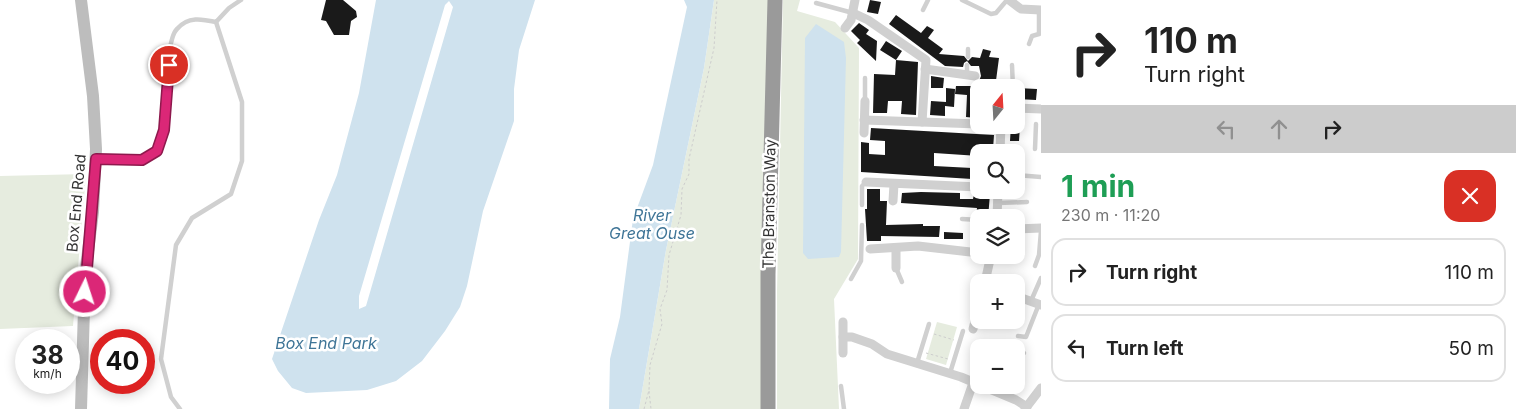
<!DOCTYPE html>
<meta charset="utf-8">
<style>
:root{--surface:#fff;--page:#f2f2f2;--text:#222;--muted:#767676;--line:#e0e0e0}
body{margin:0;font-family:Inter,sans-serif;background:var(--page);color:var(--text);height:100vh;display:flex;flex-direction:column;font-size:19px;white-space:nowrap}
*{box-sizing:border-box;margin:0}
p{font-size:16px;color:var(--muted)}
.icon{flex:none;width:28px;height:28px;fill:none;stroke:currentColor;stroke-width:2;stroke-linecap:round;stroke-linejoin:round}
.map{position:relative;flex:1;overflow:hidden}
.sheet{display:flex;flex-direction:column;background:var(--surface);width:475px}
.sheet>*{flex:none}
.guide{background:#fff;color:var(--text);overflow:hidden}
.needle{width:32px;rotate:18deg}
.buttons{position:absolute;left:970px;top:79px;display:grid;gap:10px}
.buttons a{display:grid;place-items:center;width:55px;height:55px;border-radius:10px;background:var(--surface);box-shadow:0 2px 12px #0003;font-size:25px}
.speed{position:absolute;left:15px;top:329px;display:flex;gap:10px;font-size:25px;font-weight:700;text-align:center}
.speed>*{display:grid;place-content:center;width:65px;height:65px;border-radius:50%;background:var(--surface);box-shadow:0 2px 12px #0003;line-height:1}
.speed small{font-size:12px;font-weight:400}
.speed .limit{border:8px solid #d22;background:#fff;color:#111}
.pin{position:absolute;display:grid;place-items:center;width:42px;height:42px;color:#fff;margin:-21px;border:2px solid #fff;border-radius:50%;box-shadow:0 1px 5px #0007}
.me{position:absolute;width:55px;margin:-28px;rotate:4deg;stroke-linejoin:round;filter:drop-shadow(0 0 4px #0008)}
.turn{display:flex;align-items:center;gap:18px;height:105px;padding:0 20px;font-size:22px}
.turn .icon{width:65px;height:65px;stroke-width:2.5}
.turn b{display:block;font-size:35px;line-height:42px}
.lanes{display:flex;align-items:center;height:48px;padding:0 20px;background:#0003;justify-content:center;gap:25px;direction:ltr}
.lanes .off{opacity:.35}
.round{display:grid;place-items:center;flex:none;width:52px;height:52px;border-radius:15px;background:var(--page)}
.overview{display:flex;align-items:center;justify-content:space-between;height:85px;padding:0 20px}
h1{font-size:30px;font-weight:700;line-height:38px;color:#1e9e55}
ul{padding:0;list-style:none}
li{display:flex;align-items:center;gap:15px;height:68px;margin:0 10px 8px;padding:0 10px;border:2px solid var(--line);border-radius:15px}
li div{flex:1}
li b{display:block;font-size:19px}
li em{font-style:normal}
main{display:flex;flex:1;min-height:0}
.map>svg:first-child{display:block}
.green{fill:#e6ecdf}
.water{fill:#cfe2ee;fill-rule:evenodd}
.building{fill:#1a1a1a}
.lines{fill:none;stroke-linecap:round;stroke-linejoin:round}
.path{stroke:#cdcdcd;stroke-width:1;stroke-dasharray:2.5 2.5;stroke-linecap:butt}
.lane{stroke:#d0d0d0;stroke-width:4.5}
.street{stroke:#d0d0d0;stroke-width:9}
.secondary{stroke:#bdbdbd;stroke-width:12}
.highway{stroke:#9a9a9a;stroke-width:15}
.route-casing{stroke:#8e194d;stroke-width:12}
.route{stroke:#db2777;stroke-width:9}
.labels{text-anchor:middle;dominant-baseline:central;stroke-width:5;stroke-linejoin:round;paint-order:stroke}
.street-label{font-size:15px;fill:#333;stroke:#fff}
.water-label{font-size:16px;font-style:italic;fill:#3f7597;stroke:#fff}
</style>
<main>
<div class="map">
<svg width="1041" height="409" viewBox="0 0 1041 409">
<rect width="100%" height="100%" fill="#fff"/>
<g class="green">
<polygon points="714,0 770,0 763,409 639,409 666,250 704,68"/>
<polygon points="783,0 800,0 797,11 835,22 859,48 858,259 834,299 839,409 777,409 777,292"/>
<polygon points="86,174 73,326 0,329 0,176"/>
<polygon points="937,322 957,327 946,365 926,359"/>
</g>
<g class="water">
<path d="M376 0H535L519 50 514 89V121L483 211 467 286 460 307 445 331 422 361 396 381 367 390 306 393 292 388 278 371 272 359 319 220 337 175 359 93ZM449 1 453 7 366 306 359 309V296L445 5Z"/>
<polygon points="684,0 714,0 704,68 666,250 639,409 609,409 610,359 620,317 633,219 653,165 687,7"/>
<polygon points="816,24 844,42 846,58 841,252 839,257 808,259 803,253 805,38"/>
</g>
<g class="building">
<polygon points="326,0 343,0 356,11 357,17 351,21 349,35 334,35 326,21 321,20"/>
<polygon points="870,0 881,2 878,14 867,12"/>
<polygon points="896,15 921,33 927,26 934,30 928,38 943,49 939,54 964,56 968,61 972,57 980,58 983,49 991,51 989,57 999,58 995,88 978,88 977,118 966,117 967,95 955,94 956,86 977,86 981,76 979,66 971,66 967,61 964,63 963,67 945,66 889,24"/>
<polygon points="859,23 869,30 866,34 877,41 876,61 857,43 860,40 851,31"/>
<polygon points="886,41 902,51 896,60 918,62 916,115 901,114 902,101 888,101 887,113 873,113 874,74 895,75 896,60 880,50"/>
<polygon points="931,76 944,78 943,88 931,88"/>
<polygon points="946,88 955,89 954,107 945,106 945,116 930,115 931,101 946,102"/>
<polygon points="1017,88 1037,89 1036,100 1017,99"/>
<polygon points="1011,125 1020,125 1019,141 1010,141"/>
<polygon points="871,128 994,135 993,149 979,148 979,156 934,153 934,166 972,168 972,179 861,172 861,142 869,143 869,154 885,155 885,141 870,140"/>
<polygon points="867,189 880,189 880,201 887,201 886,225 923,224 923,226 940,226 939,237 881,236 881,241 867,241 865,209 867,209"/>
<polygon points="921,192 960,193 960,199 973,199 974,194 990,194 988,218 976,216 977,208 901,203 902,193"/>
<polygon points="944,232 963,233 963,239 944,239"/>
</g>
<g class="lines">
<g class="path">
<polyline points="934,334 954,340"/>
<polyline points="926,353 948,359"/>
<polyline points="649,391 651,409"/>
<polyline points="644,409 649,390 650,365 662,324 660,309 667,290 669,255 681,215 682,189 689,174 689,159 714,48 717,0"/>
</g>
<g class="lane">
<polyline points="962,0 991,14 996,13 1007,0"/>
<polyline points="816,3 853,13"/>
<polyline points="923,10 928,0"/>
<polyline points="1029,44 1032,36 1039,34 1039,10"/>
<polyline points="968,57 968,49"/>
<polyline points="1012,65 1013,88"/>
<polyline points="967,75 967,65"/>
<polyline points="865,101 865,78"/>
<polyline points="1035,149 1036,124"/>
<path d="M98 159 142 160 157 151C159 144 163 136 164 129 167 109 165 40 177 29 188 16 202 19 216 22L229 8 241 0"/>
<polyline points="1016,175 1041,177"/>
<polyline points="998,203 1027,202"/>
<polyline points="862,205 862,186 866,182"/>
<polyline points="962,219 979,220"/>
<polyline points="1035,266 1039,255 1041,231"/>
<polyline points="896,268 902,282"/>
<polyline points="851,279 861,261 862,225"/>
<polyline points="1031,301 1041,278"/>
<polyline points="1018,336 1026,337 1039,304"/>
<polyline points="1016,352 1024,353"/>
<polyline points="917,363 929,324"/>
<polyline points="950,373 963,331"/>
<polyline points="841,386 844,409"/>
<polyline points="180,409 171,397 161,359 176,245 192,218 231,194 242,161 242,102 216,22"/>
</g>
<g class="street">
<polyline points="1009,0 1021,9 1041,10"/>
<polyline points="853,13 868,20 926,60 922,122"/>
<polyline points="845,28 851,20 855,0"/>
<polyline points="925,69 975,76"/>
<polyline points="1016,108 1041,109"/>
<polyline points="864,120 979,124"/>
<polyline points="864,133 865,101"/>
<polyline points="1000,152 1001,125"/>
<polyline points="866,182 979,187"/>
<polyline points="893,201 894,184"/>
<polyline points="997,218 998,190"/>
<polyline points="1016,229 1041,228"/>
<polyline points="870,249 918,246 979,253"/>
<polyline points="896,268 896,248"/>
<polyline points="985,282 991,255"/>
<polyline points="1016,296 1041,305"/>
<polyline points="973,329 979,306"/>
<polyline points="843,337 852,337 872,344 887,354 961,377 1016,400 1027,407"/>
<polyline points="843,353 843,322"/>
<polyline points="964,409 973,383"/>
<polyline points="1025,409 1041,388"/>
</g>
<polyline class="secondary" points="81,409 85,275 93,212 96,149 93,96 81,0"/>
<polyline class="highway" points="768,409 768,274 775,0"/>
</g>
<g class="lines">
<defs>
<polyline id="route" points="85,292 96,159 142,160 157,151 164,130 169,65"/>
</defs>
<use href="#route" class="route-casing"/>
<use href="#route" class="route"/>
</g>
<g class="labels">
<g class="street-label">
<text transform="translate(76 203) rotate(-85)">Box End Road</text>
<text transform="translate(769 204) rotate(-89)">The Branston Way</text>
</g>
<g class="water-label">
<text x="652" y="215">River<tspan x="652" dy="18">Great Ouse</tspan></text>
<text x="326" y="343">Box End Park</text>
</g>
</g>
</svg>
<div class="buttons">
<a><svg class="needle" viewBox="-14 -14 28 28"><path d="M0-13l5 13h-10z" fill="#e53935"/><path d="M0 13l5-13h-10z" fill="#767676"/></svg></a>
<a><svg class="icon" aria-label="search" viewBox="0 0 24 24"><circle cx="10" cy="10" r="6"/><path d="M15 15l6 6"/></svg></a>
<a><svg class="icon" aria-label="layers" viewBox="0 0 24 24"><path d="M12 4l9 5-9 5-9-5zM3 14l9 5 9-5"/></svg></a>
<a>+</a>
<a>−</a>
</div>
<div class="speed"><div>38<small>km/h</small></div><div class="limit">40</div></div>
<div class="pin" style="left:169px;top:65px;background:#d93025"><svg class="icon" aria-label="arrive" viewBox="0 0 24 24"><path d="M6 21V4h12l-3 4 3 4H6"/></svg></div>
<svg class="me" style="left:85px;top:292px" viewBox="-20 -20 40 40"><circle r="17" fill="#db2777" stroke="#fff" stroke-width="3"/><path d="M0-11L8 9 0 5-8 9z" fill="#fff"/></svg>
</div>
<section class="sheet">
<div class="guide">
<div class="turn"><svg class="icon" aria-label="right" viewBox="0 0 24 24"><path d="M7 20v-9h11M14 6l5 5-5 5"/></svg><div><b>110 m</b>Turn right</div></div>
<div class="lanes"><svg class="icon off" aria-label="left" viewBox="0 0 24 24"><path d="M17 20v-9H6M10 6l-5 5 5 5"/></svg><svg class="icon off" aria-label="ahead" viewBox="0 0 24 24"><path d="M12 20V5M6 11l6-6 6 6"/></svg><svg class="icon" aria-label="right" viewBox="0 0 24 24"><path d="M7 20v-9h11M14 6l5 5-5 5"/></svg></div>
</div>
<div class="overview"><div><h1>1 min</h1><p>230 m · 11:20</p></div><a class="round" style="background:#d93025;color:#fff"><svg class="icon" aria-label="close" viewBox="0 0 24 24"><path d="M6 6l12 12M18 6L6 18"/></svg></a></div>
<ul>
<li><svg class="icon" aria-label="right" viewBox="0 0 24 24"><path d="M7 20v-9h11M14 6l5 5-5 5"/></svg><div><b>Turn right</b></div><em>110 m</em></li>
<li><svg class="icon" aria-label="left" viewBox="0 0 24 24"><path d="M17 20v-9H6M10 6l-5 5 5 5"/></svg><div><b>Turn left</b></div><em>50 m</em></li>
</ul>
</section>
</main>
